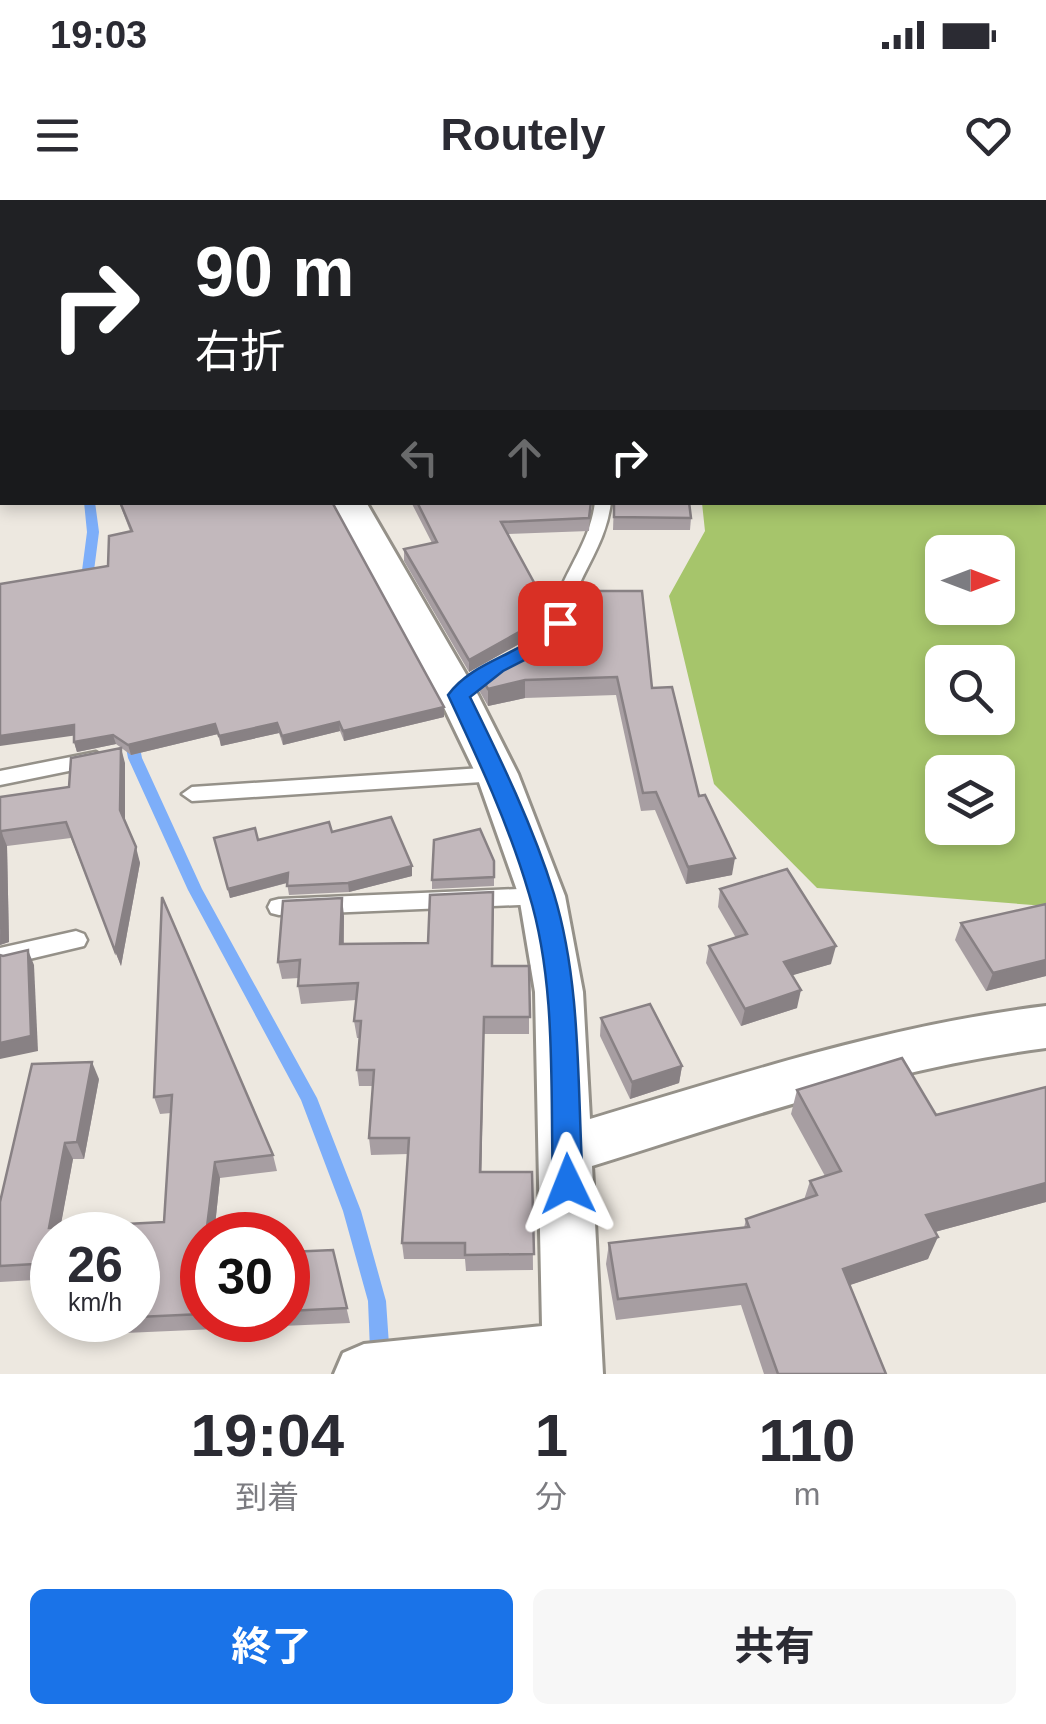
<!DOCTYPE html>
<html lang="ja">
<meta charset="utf-8">
<style>
:root{--surface:#fff;--page:#f7f7f7;--text:#2b2b33;--muted:#7c7c81;--accent:#1a73e8}
body{margin:0;font-family:Arial,"Noto Sans JP",sans-serif;background:var(--page);color:var(--text);height:100vh;display:flex;flex-direction:column;font-size:38px;white-space:nowrap}
*{box-sizing:border-box;margin:0}
p{font-size:32px;color:var(--muted)}
.icon{flex:none;width:55px;height:55px;fill:none;stroke:currentColor;stroke-width:2;stroke-linecap:round;stroke-linejoin:round}
.map{position:relative;height:1174px;overflow:hidden}
.details{display:flex;flex-direction:column;background:var(--surface);flex:1}
.details>*{flex:none}
.guide{position:absolute;left:0px;top:0px;width:1048px;height:305px;box-shadow:0 5px 15px #0003;background:#202124;color:#fff;overflow:hidden}
.needle{width:65px;rotate:90deg}
.fabs{position:absolute;left:925px;top:335px;display:grid;gap:20px}
.fabs a{display:grid;place-items:center;width:90px;height:90px;border-radius:15px;background:var(--surface);box-shadow:0 5px 15px #0003;font-size:50px}
.speed{position:absolute;left:30px;top:1012px;display:flex;gap:20px;font-size:50px;font-weight:700;text-align:center}
.speed>*{display:grid;place-content:center;width:130px;height:130px;border-radius:50%;background:var(--surface);box-shadow:0 5px 15px #0003;line-height:1}
.speed small{font-size:25px;font-weight:400}
.speed .limit{border:15px solid #d22;background:#fff;color:#111}
.pin{position:absolute;display:grid;place-items:center;width:85px;height:85px;color:#fff;margin:-42px;border-radius:20px;box-shadow:0 5px 15px #0006}
.me{position:absolute;width:110px;margin:-55px;rotate:358deg;stroke-linejoin:round;filter:drop-shadow(0 0 8px #0008)}
.turn{display:flex;align-items:center;gap:35px;height:210px;padding:0 30px;font-size:45px}
.turn .icon{width:130px;height:130px;stroke-width:2.5}
.turn b{display:block;font-size:70px;line-height:85px}
.lanes{display:flex;align-items:center;height:95px;padding:0 30px;background:#0003;justify-content:center;gap:50px;direction:ltr}
.lanes .off{opacity:.35}
.eta{display:flex;justify-content:space-evenly;align-items:center;height:170px;text-align:center}
.eta b{font-size:60px;font-weight:700;line-height:70px}
.cta{display:flex;gap:20px;margin-top:auto;padding:20px 30px}
.cta a{flex:1;height:115px;border-radius:15px;background:var(--accent);color:#fff;font-size:40px;font-weight:700;line-height:115px;text-align:center}
.cta a+a{background:var(--page);color:var(--text)}
.status{display:flex;justify-content:space-between;align-items:center;height:70px;padding:0 50px;background:var(--surface);direction:ltr}
.status svg{height:28px;fill:currentColor}
header{display:flex;justify-content:space-between;align-items:center;height:130px;padding:0 30px;background:var(--surface);font-size:45px;font-weight:700}
.map>svg:first-child{display:block}
.forest{fill:#a6c56b;fill-rule:evenodd}
.lines{fill:none;stroke-linecap:round;stroke-linejoin:round}
.stream{fill:#7daef9;fill-rule:evenodd}
.service-casing{stroke:#959189;stroke-width:5}
.minor-casing{stroke:#959189;stroke-width:6}
.tertiary-casing{stroke:#959189;stroke-width:6}
.service{fill:#fff;fill-rule:evenodd}
.minor{fill:#fff;fill-rule:evenodd}
.tertiary{fill:#fff;fill-rule:evenodd}
.wall{fill:#a79ea2}
.shaded-wall{fill:#888184}
.building{fill:#c2b8bc;stroke:#888184;stroke-width:2.5}
.route{fill:#1a73e8;stroke:#114b97;stroke-width:2.5}
</style>
<div class="status"><b>19:03</b><svg viewBox="0 0 49 12"><path d="M0 12V9h3v3zM5 12V6h3v6zM10 12V3h3v9zM15 12V0h3v12zM26 1h20v11H26zM47 4h2v5h-2z"/></svg></div>
<header><svg class="icon" aria-label="menu" viewBox="0 0 24 24"><path d="M4 6h16M4 12h16M4 18h16"/></svg>Routely<svg class="icon" aria-label="heart" viewBox="0 0 24 24"><path d="M12 20l-8-8c-3-5 5-10 8-4 3-6 11-1 8 4z"/></svg></header>
<div class="map">
<svg width="1046" height="1174" viewBox="0 0 1046 1174">
<rect width="100%" height="100%" fill="#ede8e0"/>
<path class="forest" d="M663 0H1046V706L817 688 714 584 669 396 705 331 702 303 1045 302V2ZM942 352H998V408H942ZM942 462H998V518H942ZM942 572H998V628H942Z"/>
<g class="lines">
<g class="stream">
<polygon points="84,302 95,302 99,332 92,386 86,390 80,386 87,332"/>
<polygon points="131,533 138,538 142,558 202,689 317,898 361,1011 386,1101 391,1174 371,1174 368,1101 343,1011 301,900 188,690 128,558 124,538"/>
</g>
<defs>
<g id="service">
<path d="M595 302H611C607 335 592 357 579 385 569 406 567 426 552 444H540L537 440C548 424 552 408 560 390 573 360 591 336 595 302Z"/>
<polygon points="96,552 106,559 103,564 0,585 0,571"/>
<polygon points="497,567 507,574 497,581 192,601 182,594 192,587"/>
<polygon points="542,688 550,690 553,696 550,702 542,704 279,715 271,713 268,707 271,701 279,699"/>
<polygon points="76,731 84,734 87,740 84,746 0,766 0,748"/>
</g>
<g id="minor">
<polygon points="253,0 277,0 278,2 254,2"/>
<path d="M332 302H366L478 495 518 574 565 696 583 792 590 919C741 874 889 825 1046 806V848C889 868 743 919 592 966L603 1174H334L343 1153 364 1144 542 1126 535 792 519 696 476 574 438 495Z"/>
</g>
<rect id="tertiary" x="49" y="0" width="30" height="2"/>
</defs>
<use href="#service" class="service-casing"/>
<use href="#minor" class="minor-casing"/>
<use href="#tertiary" class="tertiary-casing"/>
<use href="#service" class="service"/>
<use href="#minor" class="minor"/>
<use href="#tertiary" class="tertiary"/>
</g>
<g class="wall">
<polygon points="119,302 332,302 444,507 444,517 344,541 340,531 283,545 279,533 221,546 218,534 131,555 116,544 77,552 74,542 108,366 130,331"/>
<polygon points="411,302 591,302 589,331 507,334 542,397 550,397 548,420 537,434 469,472 404,361 404,349 432,343"/>
<polygon points="614,302 691,318 690,330 613,330"/>
<polygon points="554,430 652,488 732,675 686,684 655,610 641,611 616,495 525,498 488,506 480,492 480,474"/>
<polygon points="125,563 125,622 140,663 121,766 71,638 7,646 9,742 0,745 0,597 69,587"/>
<polygon points="332,632 412,676 349,692 289,695 287,683 230,698 214,638 258,640"/>
<polygon points="494,661 494,686 432,689 432,680"/>
<polygon points="720,689 831,764 792,775 797,808 741,826 706,763 709,746 736,738 718,707"/>
<polygon points="162,697 273,955 277,971 220,978 214,1035 202,1035 202,1120 288,1120 288,1052 333,1050 350,1123 102,1134 95,1120 138,1120 138,1035 52,1035 52,1079 0,1082 0,1002 99,879 84,959 73,959 60,1028 164,1022 171,913 160,914 154,897"/>
<polygon points="1046,704 1046,776 986,791 955,740 961,723"/>
<polygon points="494,710 492,766 529,766 529,834 484,834 481,972 532,972 533,1070 466,1071 465,1059 404,1059 402,1043 408,954 371,955 369,938 373,886 359,886 357,870 360,838 357,838 354,821 356,800 301,804 298,786 299,778 282,779 278,762 344,716 344,744 428,743"/>
<polygon points="601,818 682,866 679,883 630,899 600,836"/>
<polygon points="1046,887 1046,1002 935,1032 928,1059 850,1085 886,1174 764,1174 741,1105 616,1120 606,1064 609,1043 744,1028 746,1019 804,1000 810,981 825,976 791,914 797,890 936,915"/>
</g>
<g class="shaded-wall">
<polygon points="2,12 2,34 0,39 0,17"/>
<polygon points="550,397 548,420 537,434 469,472 469,460"/>
<polygon points="525,480 525,498 488,506 488,489"/>
<polygon points="444,507 444,517 344,541 343,531"/>
<polygon points="339,522 340,531 283,545 282,536"/>
<polygon points="277,523 279,533 221,546 219,536"/>
<polygon points="215,524 218,534 131,555 128,545"/>
<polygon points="74,525 78,535 0,546 0,536"/>
<polygon points="113,535 116,544 77,552 74,542"/>
<polygon points="121,548 125,563 125,626 120,610"/>
<polygon points="1,631 7,646 9,742 0,745"/>
<polygon points="136,647 140,663 121,766 115,751"/>
<polygon points="735,658 732,675 686,684 688,667"/>
<polygon points="412,666 412,676 349,692 348,683"/>
<polygon points="288,673 290,682 230,698 228,689"/>
<polygon points="342,698 344,716 343,762 340,744"/>
<polygon points="836,746 831,764 780,779 784,762"/>
<polygon points="28,750 34,765 38,851 0,859 0,843"/>
<polygon points="1046,760 1046,776 986,791 993,773"/>
<polygon points="801,790 797,808 741,826 745,809"/>
<polygon points="484,817 484,834 481,988 480,972"/>
<polygon points="92,862 99,879 84,959 77,942"/>
<polygon points="682,866 679,883 630,899 632,882"/>
<polygon points="65,943 73,959 59,1035 49,1028"/>
<polygon points="215,962 220,978 214,1035 206,1035"/>
<polygon points="1046,983 1046,1002 916,1037 926,1015"/>
<polygon points="938,1037 928,1059 835,1090 843,1069"/>
</g>
<g class="building">
<polygon points="0,0 8,0 7,2 2,2 2,12 0,17"/>
<polygon points="97,0 246,0 249,2 96,2"/>
<polygon points="341,0 619,0 620,2 288,2"/>
<polygon points="120,302 332,302 444,507 343,531 339,522 282,536 277,523 219,536 215,524 128,545 113,535 74,542 74,525 0,536 0,384 108,366 109,336 132,331"/>
<polygon points="417,302 591,302 589,318 501,322 542,397 550,397 549,408 537,422 469,460 404,349 437,342"/>
<polygon points="614,302 689,302 691,318 614,317"/>
<polygon points="575,391 642,391 652,488 672,487 699,596 705,595 735,658 688,667 656,592 643,593 617,477 525,480 488,489 480,474 503,456 554,430 570,412"/>
<polygon points="121,548 120,610 136,647 115,751 66,622 1,631 2,727 0,728 0,597 69,587 71,558"/>
<polygon points="391,617 412,666 348,683 287,686 288,673 228,689 214,638 255,628 258,640 329,622 332,632"/>
<polygon points="480,629 494,661 494,677 432,680 434,640"/>
<polygon points="787,669 836,746 784,762 801,790 745,809 709,746 747,734 720,689"/>
<polygon points="493,692 492,766 529,766 530,817 484,817 480,972 532,972 534,1054 465,1055 465,1043 402,1043 409,938 369,938 374,870 357,870 361,821 354,821 358,783 298,786 300,760 278,762 283,701 342,698 340,744 428,743 430,695"/>
<polygon points="162,697 273,955 215,962 206,1035 202,1035 202,1114 138,1117 138,1035 52,1035 52,1063 0,1066 0,1002 32,864 92,862 77,942 65,943 49,1028 164,1022 172,895 154,897"/>
<polygon points="1046,704 1046,760 993,773 961,723"/>
<polygon points="28,750 31,836 0,843 0,755 3,756"/>
<polygon points="650,804 682,866 632,882 601,818"/>
<polygon points="902,858 936,915 1046,887 1046,983 926,1015 938,1037 843,1069 886,1174 778,1174 746,1084 618,1099 609,1043 749,1027 746,1019 817,995 810,981 841,971 797,890"/>
<polygon points="333,1050 347,1108 288,1111 288,1052"/>
</g>
<path class="route" d="M560 417 571 423 552 446 503 471 470 497C501 560 533 626 554 694 582 786 577 889 583 984L578 994 568 998 558 994 553 984C550 890 557 785 529 694 509 625 478 559 448 495 470 465 507 458 536 437 546 430 549 420 560 417Z"/>
</svg>
<div class="fabs">
<a><svg class="needle" viewBox="-14 -14 28 28"><path d="M0-13l5 13h-10z" fill="#e53935"/><path d="M0 13l5-13h-10z" fill="#7c7c81"/></svg></a>
<a><svg class="icon" aria-label="search" viewBox="0 0 24 24"><circle cx="10" cy="10" r="6"/><path d="M15 15l6 6"/></svg></a>
<a><svg class="icon" aria-label="layers" viewBox="0 0 24 24"><path d="M12 4l9 5-9 5-9-5zM3 14l9 5 9-5"/></svg></a>
</div>
<div class="speed"><div>26<small>km/h</small></div><div class="limit">30</div></div>
<div class="pin" style="left:560px;top:423px;background:#d93025"><svg class="icon" aria-label="arrive" viewBox="0 0 24 24"><path d="M6 21V4h12l-3 4 3 4H6"/></svg></div>
<svg class="me" style="left:568px;top:984px" viewBox="-20 -20 40 40"><path d="M0-17L14 15 0 8-14 15z" fill="#1a73e8" stroke="#fff" stroke-width="4"/></svg>
<div class="guide">
<div class="turn"><svg class="icon" aria-label="right" viewBox="0 0 24 24"><path d="M7 20v-9h11M14 6l5 5-5 5"/></svg><div><b>90 m</b>右折</div></div>
<div class="lanes"><svg class="icon off" aria-label="left" viewBox="0 0 24 24"><path d="M17 20v-9H6M10 6l-5 5 5 5"/></svg><svg class="icon off" aria-label="ahead" viewBox="0 0 24 24"><path d="M12 20V5M6 11l6-6 6 6"/></svg><svg class="icon" aria-label="right" viewBox="0 0 24 24"><path d="M7 20v-9h11M14 6l5 5-5 5"/></svg></div>
</div>
</div>
<section class="details">
<div class="eta">
<div><b>19:04</b><p>到着</p></div>
<div><b>1</b><p>分</p></div>
<div><b>110</b><p>m</p></div>
</div>
<div class="cta"><a>終了</a><a>共有</a></div>
</section>
